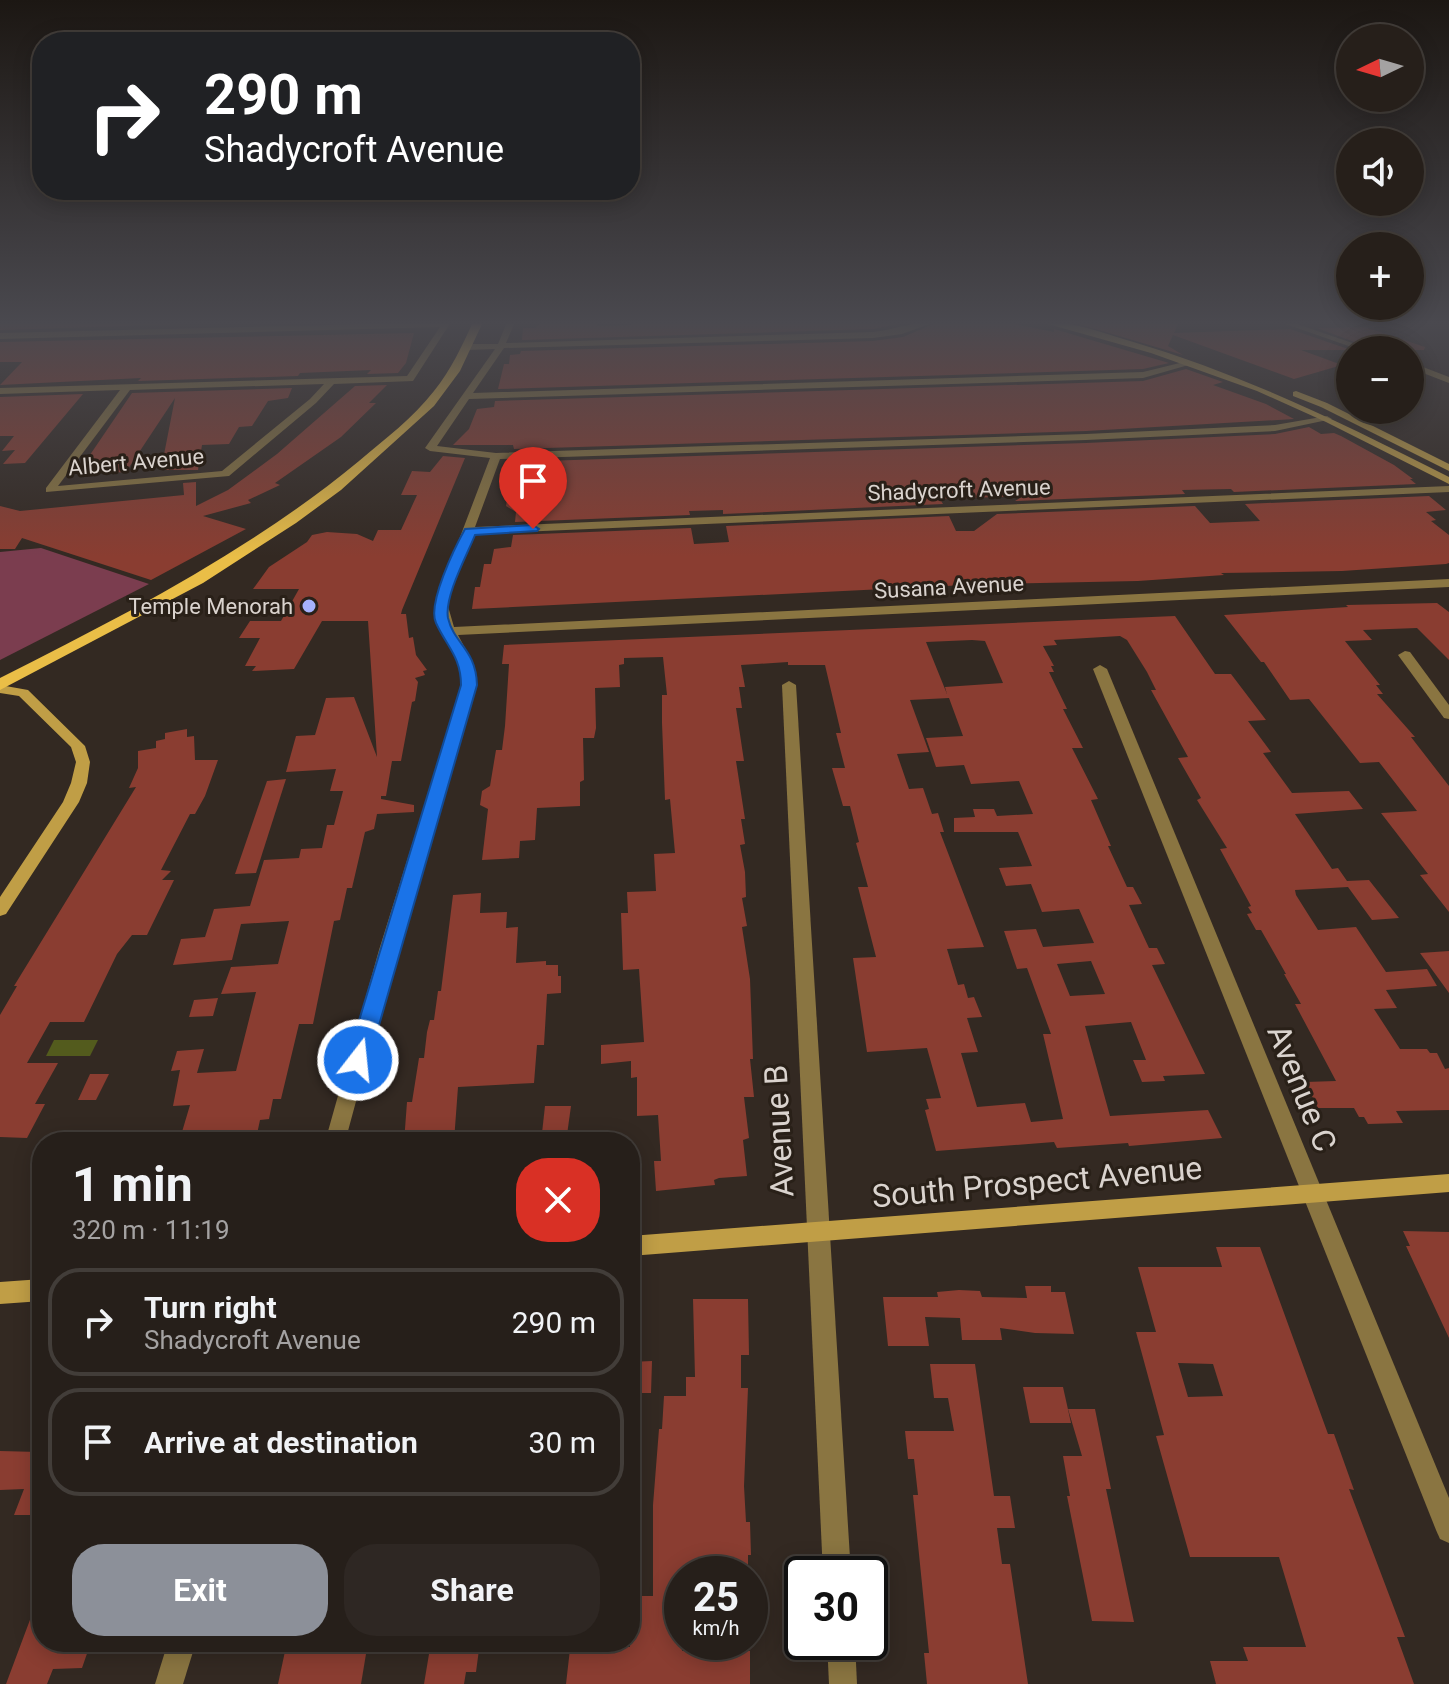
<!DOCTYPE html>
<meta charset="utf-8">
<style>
:root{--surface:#261f1a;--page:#2e2723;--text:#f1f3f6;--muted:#a4a2a2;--line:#423d39;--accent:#8c9099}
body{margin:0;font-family:Roboto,sans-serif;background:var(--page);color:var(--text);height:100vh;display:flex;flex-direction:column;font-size:30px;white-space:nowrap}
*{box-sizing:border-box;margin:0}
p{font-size:26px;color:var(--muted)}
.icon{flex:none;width:44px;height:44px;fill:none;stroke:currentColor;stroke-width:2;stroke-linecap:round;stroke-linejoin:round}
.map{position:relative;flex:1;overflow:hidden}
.sheet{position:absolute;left:32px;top:1132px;width:608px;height:520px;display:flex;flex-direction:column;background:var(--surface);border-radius:32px;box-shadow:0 4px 20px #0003,0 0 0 2px var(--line)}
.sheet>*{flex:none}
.hud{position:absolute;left:32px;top:32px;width:608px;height:168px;border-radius:32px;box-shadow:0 4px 20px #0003,0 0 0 2px var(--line);background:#202124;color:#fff;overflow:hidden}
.needle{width:52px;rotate:265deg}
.buttons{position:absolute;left:1336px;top:24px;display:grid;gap:16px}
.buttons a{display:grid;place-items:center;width:88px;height:88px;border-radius:50%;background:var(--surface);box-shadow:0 4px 20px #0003,0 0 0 2px var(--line);font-size:40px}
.speed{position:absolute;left:664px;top:1556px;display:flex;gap:16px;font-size:40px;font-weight:700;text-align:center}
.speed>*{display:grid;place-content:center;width:104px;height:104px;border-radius:50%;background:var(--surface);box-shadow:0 4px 20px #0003,0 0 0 2px var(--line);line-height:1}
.speed small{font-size:20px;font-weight:400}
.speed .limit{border:4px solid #111;border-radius:12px;background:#fff;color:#111}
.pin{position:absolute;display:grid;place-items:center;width:68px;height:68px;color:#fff;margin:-82px -34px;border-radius:50% 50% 50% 0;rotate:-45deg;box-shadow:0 0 8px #0007}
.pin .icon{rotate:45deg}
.me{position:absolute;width:88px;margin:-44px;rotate:16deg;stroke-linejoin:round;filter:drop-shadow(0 0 6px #0008)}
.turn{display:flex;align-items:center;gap:28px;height:168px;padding:0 40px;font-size:36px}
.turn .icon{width:104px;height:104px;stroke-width:2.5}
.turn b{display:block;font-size:56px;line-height:68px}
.round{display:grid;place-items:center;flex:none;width:84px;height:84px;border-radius:32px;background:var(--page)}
.head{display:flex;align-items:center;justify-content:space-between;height:136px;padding:0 40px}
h1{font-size:48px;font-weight:700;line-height:60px}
.action{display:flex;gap:16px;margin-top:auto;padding:16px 40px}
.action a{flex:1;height:92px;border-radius:32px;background:var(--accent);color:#fff;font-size:32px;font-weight:700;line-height:92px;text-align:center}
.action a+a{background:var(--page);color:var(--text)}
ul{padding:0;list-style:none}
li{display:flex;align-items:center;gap:24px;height:108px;margin:0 16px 12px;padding:0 24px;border:4px solid var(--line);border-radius:32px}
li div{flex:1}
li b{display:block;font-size:30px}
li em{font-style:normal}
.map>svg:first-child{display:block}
.green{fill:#7b3d4f}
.water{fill:#535b1d}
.building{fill:#8a3d31;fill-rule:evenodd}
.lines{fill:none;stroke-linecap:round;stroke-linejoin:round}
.street{fill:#8a7541;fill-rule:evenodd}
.secondary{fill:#c09e46;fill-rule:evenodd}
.primary{fill:#eabe47;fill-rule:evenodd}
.route{fill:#1a73e8;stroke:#114b97;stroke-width:2}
.poi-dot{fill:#a6b1fc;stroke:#292018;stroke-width:3}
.labels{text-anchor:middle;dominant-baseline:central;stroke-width:6;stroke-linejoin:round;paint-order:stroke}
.far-street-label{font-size:22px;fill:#dad3ce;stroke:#292018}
.far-poi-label{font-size:22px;fill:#dad3ce;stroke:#292018;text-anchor:end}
.near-street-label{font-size:32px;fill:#dad3ce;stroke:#292018}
</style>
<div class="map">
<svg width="1449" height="1684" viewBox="0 0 1449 1684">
<rect width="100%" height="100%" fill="#332922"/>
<polygon class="green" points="41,548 149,584 0,660 0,552"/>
<polygon class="water" points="54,1040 98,1040 90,1056 46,1056"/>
<g class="building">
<polygon points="0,322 250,322 0,330"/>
<polygon points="632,322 668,323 909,322 873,329 522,340 523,328 535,328 541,323 597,324 597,326 631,325"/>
<polygon points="938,322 1005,322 1054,332 1054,329 1169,363 1143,369 498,389 504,364 509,364 510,355 520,354 521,351 873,341 903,337"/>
<polygon points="1072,322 1179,322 1174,333 1290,329 1351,350 1301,350 1342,365 1294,379 1173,335 1168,346 1183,355"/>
<polygon points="1365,327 1425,347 1424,350 1376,350 1317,328"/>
<polygon points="414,333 406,363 398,373 367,374 371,370 300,373 298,376 138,381 141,378 0,385 22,362 0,362 0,342"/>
<polygon points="1186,369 1223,382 1213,385 1266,404 1294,419 1086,431 514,449 513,445 453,445 469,429 477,409 494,407 495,401 1143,381"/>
<polygon points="387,385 369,403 376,403 341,437 275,483 280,485 248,500 251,503 203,516 246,529 151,580 22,538 15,549 0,549 0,506 20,511 184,495 183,483 196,482 196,506 228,490 277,454 355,386"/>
<polygon points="292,388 288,398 268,401 252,426 239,427 229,444 202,445 198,470 161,470 175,398 126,472 77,474 132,393"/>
<polygon points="83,394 25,463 3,464 15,450 2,451 14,436 0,436 0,397"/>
<polygon points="1309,427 1321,434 1334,433 1341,436 1394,465 1413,479 1410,479 1416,484 1234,492 1231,489 1182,490 1185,494 1015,501 1023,496 940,499 943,504 723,514 723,510 689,511 690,515 515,522 516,512 506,506 513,462 1086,443 1275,434"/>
<polygon points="443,456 465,458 402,610 401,614 406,614 409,638 413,637 416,655 427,670 423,671 425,675 415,678 418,682 415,701 412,702 401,761 392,761 386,796 381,796 381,799 414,805 414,812 377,814 374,829 365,832 352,888 347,888 340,920 334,921 313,1024 299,1024 281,1099 273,1099 269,1119 260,1120 257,1134 252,1134 250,1142 179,1142 190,1105 173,1106 180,1070 171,1071 177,1051 204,1049 197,1073 236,1071 256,992 221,994 231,967 278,964 289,921 241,924 232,960 173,965 181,939 205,937 214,909 250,906 264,860 299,858 301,849 322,848 327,825 334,825 343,791 330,791 336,769 286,772 296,736 315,735 326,698 354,697 377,757 368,621 322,621 294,669 252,671 256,666 245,666 260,638 239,638 250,621 281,621 299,589 253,589 269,567 307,542 312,535 327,532 357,534 373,541 378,530 401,530 417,495 401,495 412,471 430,472"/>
<polygon points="1429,496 1446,510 1426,512 1436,520 1431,521 1449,535 1449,563 1446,564 1342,571 1221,573 1224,575 1138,581 986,584 472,609 475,587 480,587 484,564 491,564 494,549 511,547 513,535 691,528 694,544 729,542 726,526 949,516 956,531 974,531 997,514 1195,506 1210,523 1260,521 1245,504"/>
<polygon points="1437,603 1449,612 1449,660 1417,628 1363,630 1372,640 1345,641 1380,685 1376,685 1383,694 1377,694 1415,737 1411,737 1449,786 1449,912 1420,875 1428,874 1381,813 1417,811 1379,762 1360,763 1309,699 1290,700 1264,662 1261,662 1224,615 1348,607 1346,605"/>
<path d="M1175 616 1215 674H1231L1266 720 1248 721 1271 752 1263 753 1292 793 1349 791 1363 809 1295 814 1332 869 1338 868 1347 881 1369 880 1399 918 1372 920 1348 887 1295 890 1296 895 1318 930 1356 927 1386 972 1427 969 1437 986 1386 990 1397 1008 1374 1009 1400 1049H1427L1430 1053H1437L1445 1069 1449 1068V1110L1396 1111 1403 1123 1368 1124 1364 1117H1359L1354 1108H1318L1305 1082 1336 1081 1295 1004H1301L1284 974H1286L1261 930H1256L1247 914 1252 913 1248 907 1251 906 1220 849 1227 848 1197 800 1201 798 1178 758 1188 757 1151 690H1156L1147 672 1127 640 1120 636 1054 640 1057 645 1043 646 1054 666H1051L1054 672H1049L1067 709H1063L1083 748H1072L1098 799 1091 800 1111 846H1108L1127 887H1133L1142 904 1129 905 1149 948H1157L1165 964 1152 965 1205 1074 1163 1076 1165 1081 1142 1082 1133 1060H1146L1131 1022 1085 1026 1110 1116 1208 1110 1222 1138 1129 1146 1128 1143 1057 1148 1054 1142 936 1151 925 1110 929 1109 926 1099 941 1098 927 1048 867 1052 853 958 876 957 858 887H868L856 843 859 842 850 806H843L832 768H845L836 733H841L825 665H788V662L741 665 745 687H739L742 708H736L744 761H736L745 819H741L745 844 740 845 745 872 746 897 742 898 747 926 742 927 750 979 753 1059H750L754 1097H744L749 1138 743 1140 747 1176 719 1178 714 1180 715 1185 656 1191 654 1161H661L658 1115 637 1116V1077L631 1078V1061L601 1064V1045L644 1042 639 969 623 970 621 913H628L627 892 656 891 654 854 675 853 670 799 665 800 662 723V695H667L663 657 624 658V664L619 665 620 687 595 688 596 728 594 738H583L584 780 580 782V806L537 808 535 840 520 841 519 858 482 860 488 809 480 805 482 791 490 786 496 750H502L505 726 509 664H502L504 645ZM972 640 985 641 1003 683 945 687 947 694 926 642ZM949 698 963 736 926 738 936 767 964 765 971 784 1019 781 1033 814 997 816 994 809H973L975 817 954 818V832H1018L1032 866 999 868 1006 886 1031 884 1042 912 1079 909 1094 943 1043 947 1036 929 1004 931 1017 969 1027 968 1051 1034H1043L1063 1119 1031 1122 1025 1103 977 1107 961 1053 978 1052 967 1018 982 1017 974 997 968 998 964 984 958 985 947 949 984 947 940 832H944L938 813 932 814 923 788 909 789 897 754 929 752 910 700ZM1091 961 1105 994 1070 996 1057 964Z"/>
<polygon points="187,729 187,737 194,736 195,760 218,760 205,796 195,814 190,814 161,870 171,871 162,880 174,880 147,935 132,935 117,954 84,1022 50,1022 27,1063 58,1063 35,1104 45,1104 27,1138 0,1137 0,1015 17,986 14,986 136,787 129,788 138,768 138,751 156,748 156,741 165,739 165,733"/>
<polygon points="286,779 256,873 235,874 267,781"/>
<polygon points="481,893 480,913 507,912 506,928 518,927 516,963 546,961 546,965 558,965 558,976 561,976 561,993 547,994 544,1045 537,1045 534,1083 458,1087 454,1141 404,1142 407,1102 412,1102 419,1058 424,1058 427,1032 430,1020 434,1020 438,991 441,991 453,895"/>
<polygon points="1449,951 1449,993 1420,953"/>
<polygon points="218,998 213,1016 189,1017 194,1000"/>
<polygon points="90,1074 109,1074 96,1100 78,1100"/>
<polygon points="545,1106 571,1106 566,1142 541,1142"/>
<polygon points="1403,1231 1449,1232 1449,1338 1406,1246 1410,1246"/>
<path d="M1216 1247H1260L1328 1434H1334L1354 1490 1349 1489 1405 1637H1397L1414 1684H1216L1210 1661H1248L1243 1647H1306L1279 1557H1190L1156 1436 1164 1435 1136 1332H1156L1138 1267H1222ZM1178 1363 1213 1364 1223 1396 1188 1397Z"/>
<polygon points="1025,1286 1051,1286 1051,1292 1065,1292 1074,1334 1035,1333 1000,1328 1002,1340 962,1340 960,1318 925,1317 929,1346 888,1346 883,1297 938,1297 937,1292 959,1290 980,1291 982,1297 1027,1298"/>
<polygon points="693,1299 748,1299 749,1355 741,1355 741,1388 748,1388 744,1486 746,1522 750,1522 751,1555 748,1555 748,1574 682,1574 682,1651 750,1651 750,1684 566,1684 570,1649 582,1649 582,1646 630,1647 630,1596 653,1596 653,1505 659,1429 662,1429 664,1396 686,1396 686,1377 695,1377"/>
<polygon points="652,1361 651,1393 630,1393 630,1362"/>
<polygon points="930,1364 975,1364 994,1496 1010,1496 1015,1528 997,1528 1002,1564 1010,1564 1028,1684 927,1684 924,1653 929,1653 913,1495 918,1495 914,1459 908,1459 905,1431 954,1431 948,1398 934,1398"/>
<polygon points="1023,1387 1063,1387 1071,1423 1030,1423"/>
<polygon points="1068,1409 1095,1409 1111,1489 1106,1489 1134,1622 1092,1621 1067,1496 1070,1496 1063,1456 1082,1456"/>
<polygon points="42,1447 42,1515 14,1515 24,1489 0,1490 0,1451 39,1452"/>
<polygon points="40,1593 42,1642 91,1642 82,1668 53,1669 47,1684 6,1684"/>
<polygon points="287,1642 368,1642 361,1684 278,1684"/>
<polygon points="431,1642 480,1642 476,1672 466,1672 464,1684 424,1684"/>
</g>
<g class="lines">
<g class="street">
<path d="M451 322 413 381 334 384 316 403 229 476 46 492V488L120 390 0 394V388L407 376 440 327 0 339V333ZM324 384 310 399 222 471 58 486 130 390Z"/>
<path d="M507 322H515L506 343 873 332C893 330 915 321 935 322L902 334 873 338 504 348 473 393 1143 372 1188 361 1192 364 1143 378 469 399 437 446 496 453 1086 434 1275 425 1327 416 1332 419 1275 431 1086 440 500 459 475 527 1449 486V492L472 534 447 603 454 627 1449 579V587L458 635 473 663 476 685 397 950 345 1142H325L379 950 462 685C462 654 438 633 435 603L490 458 430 451 425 448 495 349 466 350 462 347 466 344H498Z"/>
<polygon points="1280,322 1291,322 1373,350 1360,350"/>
<polygon points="1410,362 1449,377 1449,383 1410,368"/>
<polygon points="1405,651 1410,652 1449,705 1449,719 1444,718 1398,655"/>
<polygon points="1100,665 1107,669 1449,1498 1449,1543 1440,1539 1436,1530 1093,669"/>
<polygon points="789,681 796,685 851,1574 823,1574 782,685"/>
<polygon points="168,1642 196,1642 183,1684 155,1684"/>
<polygon points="827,1642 855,1642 857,1684 829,1684"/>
</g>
<g class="secondary">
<path d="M1041 322C1069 320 1102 333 1130 341 1245 375 1342 423 1449 477V484L1326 422 1257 391 1151 353Z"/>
<polygon points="1296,391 1327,403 1449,464 1449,471 1321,407 1293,396 1293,392"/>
<polygon points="0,685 28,690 85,746 90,762 87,783 79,802 6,914 0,916 0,897 63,802 71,783 76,762 71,747 19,696 0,693"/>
<polygon points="1449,1174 1449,1192 630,1256 630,1236"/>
<polygon points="42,1279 42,1301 0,1304 0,1282"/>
</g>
<path class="primary" d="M473 322H483L460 371 434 406 341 490 296 523 203 583 0 690V678C125 615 250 551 359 461 385 439 413 418 434 391 451 370 462 346 473 322Z"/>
</g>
<linearGradient id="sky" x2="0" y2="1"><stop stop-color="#1c1713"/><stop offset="0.58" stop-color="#4a494f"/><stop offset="1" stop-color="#4a494f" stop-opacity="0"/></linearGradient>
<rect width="1449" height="557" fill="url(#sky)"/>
<path class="route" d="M533 525 539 529 537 531 475 535C467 555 444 597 448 618 454 644 476 649 477 685L369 1060 365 1066 358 1068 350 1066 347 1060 461 685C461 657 447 647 436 623 427 604 455 547 465 529Z"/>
<circle class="poi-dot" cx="309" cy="606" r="8"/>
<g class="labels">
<g class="far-street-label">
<text transform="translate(136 462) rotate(-5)">Albert Avenue</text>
<text transform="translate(959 490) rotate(-2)">Shadycroft Avenue</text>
<text transform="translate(949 587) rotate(-3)">Susana Avenue</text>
</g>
<g class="far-poi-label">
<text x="293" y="606">Temple Menorah</text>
</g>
<g class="near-street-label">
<text transform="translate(1302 1088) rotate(68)">Avenue C</text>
<text transform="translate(779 1131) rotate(-93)">Avenue B</text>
<text transform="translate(1037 1182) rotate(-5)">South Prospect Avenue</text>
</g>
</g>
</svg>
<div class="buttons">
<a><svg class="needle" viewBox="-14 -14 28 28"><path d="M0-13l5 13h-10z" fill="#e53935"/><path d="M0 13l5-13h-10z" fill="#a4a2a2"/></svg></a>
<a><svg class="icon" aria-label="sound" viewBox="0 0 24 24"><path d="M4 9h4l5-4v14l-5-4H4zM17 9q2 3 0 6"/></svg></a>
<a>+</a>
<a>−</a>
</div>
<div class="speed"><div>25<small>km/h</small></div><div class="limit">30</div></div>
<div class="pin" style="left:533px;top:529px;background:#d93025"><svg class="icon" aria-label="arrive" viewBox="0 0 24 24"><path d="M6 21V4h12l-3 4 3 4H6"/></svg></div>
<svg class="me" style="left:358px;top:1060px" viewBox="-20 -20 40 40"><circle r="17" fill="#1a73e8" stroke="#fff" stroke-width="3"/><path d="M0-11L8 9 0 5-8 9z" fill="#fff"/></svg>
<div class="hud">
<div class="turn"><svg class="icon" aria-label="right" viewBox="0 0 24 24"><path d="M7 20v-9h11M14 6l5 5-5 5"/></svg><div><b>290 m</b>Shadycroft Avenue</div></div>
</div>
<section class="sheet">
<div class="head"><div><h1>1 min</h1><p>320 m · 11:19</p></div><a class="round" style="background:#d93025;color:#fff"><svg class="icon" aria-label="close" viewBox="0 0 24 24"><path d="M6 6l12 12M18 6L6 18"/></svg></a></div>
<ul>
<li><svg class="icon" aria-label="right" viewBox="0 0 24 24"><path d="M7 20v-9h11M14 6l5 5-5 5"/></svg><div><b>Turn right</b><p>Shadycroft Avenue</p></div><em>290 m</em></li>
<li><svg class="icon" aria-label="arrive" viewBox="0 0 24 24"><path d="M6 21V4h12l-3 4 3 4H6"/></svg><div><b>Arrive at destination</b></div><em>30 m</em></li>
</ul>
<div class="action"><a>Exit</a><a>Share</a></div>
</section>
</div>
